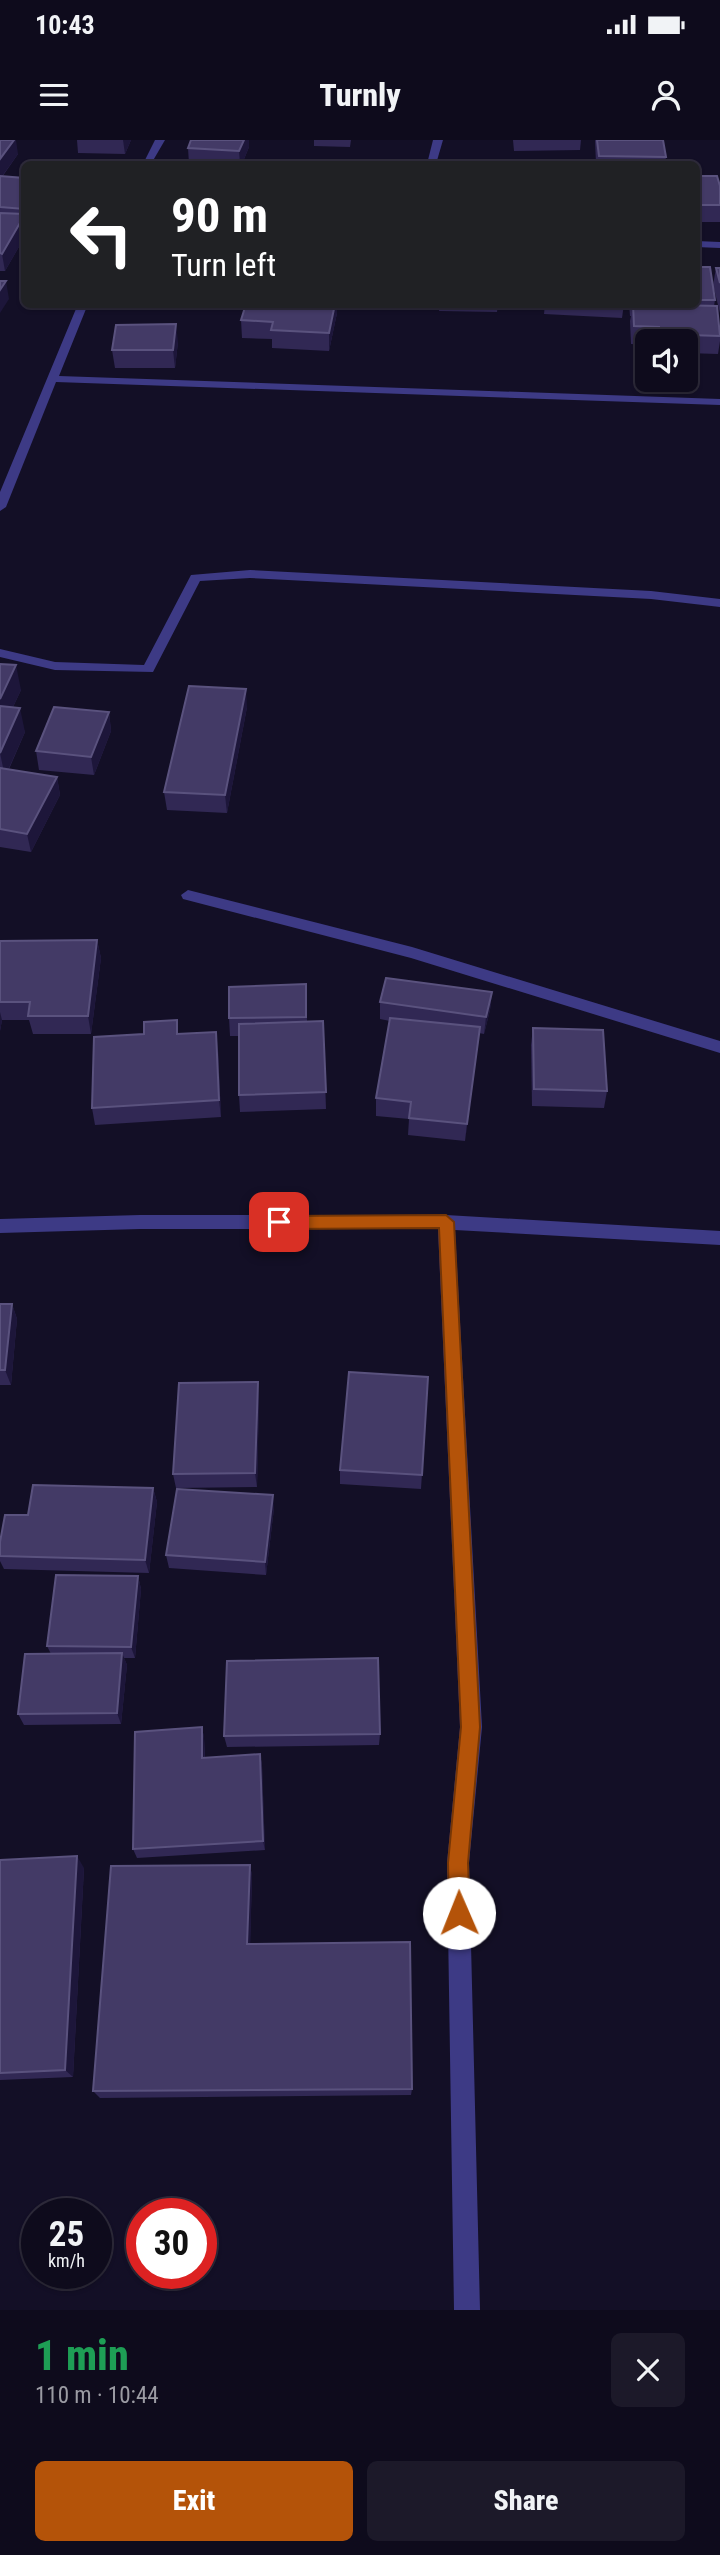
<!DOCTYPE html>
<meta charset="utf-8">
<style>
:root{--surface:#0e0b1c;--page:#1c1929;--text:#f1f3f6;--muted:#9b9ba3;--line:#2e2b3b;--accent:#b45309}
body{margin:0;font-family:"Roboto Condensed",sans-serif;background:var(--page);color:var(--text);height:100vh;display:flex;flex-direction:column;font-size:26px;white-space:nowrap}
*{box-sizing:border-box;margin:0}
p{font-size:23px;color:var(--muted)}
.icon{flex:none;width:38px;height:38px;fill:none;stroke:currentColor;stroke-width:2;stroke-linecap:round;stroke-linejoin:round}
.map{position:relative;height:2170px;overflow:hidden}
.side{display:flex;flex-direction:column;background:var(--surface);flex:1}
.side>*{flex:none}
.hud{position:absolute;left:21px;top:21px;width:679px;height:147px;border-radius:10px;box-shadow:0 2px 5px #0004,0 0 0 2px var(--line);background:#202124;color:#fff;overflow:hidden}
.controls{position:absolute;left:635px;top:189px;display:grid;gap:14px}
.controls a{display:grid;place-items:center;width:63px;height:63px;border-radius:10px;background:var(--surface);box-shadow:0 2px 5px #0004,0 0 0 2px var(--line);font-size:35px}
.speed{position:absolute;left:21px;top:2058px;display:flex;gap:14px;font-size:35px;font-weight:700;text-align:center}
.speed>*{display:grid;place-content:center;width:91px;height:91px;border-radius:50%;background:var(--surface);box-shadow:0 2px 5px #0004,0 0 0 2px var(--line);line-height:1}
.speed small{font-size:18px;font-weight:400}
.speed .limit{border:10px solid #d22;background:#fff;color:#111}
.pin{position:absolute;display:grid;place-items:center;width:60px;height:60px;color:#fff;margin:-30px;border-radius:14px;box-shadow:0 4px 10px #0006}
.me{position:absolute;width:77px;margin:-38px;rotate:359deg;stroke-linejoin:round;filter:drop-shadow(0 0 5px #0008)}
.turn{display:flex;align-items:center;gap:24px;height:147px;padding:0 35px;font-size:32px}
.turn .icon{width:91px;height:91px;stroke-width:2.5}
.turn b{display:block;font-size:49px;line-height:60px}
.round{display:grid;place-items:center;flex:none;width:74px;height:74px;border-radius:10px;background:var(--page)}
.overview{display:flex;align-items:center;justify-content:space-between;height:119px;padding:0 35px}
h1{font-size:42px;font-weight:800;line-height:52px;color:#1e9e55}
.primary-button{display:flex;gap:14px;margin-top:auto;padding:14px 35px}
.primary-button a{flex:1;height:80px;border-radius:10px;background:var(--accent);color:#fff;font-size:28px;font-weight:800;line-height:80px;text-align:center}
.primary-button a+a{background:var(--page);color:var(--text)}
.status{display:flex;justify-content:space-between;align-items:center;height:49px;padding:0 35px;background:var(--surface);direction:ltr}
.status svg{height:19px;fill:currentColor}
header{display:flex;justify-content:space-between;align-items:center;height:91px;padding:0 35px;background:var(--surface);font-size:32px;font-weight:800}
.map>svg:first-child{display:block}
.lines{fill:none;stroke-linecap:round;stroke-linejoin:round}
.minor{fill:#3d3a85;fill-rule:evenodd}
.wall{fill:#312854}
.shaded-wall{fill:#1d163a}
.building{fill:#433a66;stroke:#5a527e;stroke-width:2}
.route{fill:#b45309;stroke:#753606;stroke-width:2}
</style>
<div class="status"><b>10:43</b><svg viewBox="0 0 49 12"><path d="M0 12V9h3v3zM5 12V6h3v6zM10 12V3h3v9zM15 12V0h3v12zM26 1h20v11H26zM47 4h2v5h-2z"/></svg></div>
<header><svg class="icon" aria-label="menu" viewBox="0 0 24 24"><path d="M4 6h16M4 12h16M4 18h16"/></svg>Turnly<svg class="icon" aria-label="person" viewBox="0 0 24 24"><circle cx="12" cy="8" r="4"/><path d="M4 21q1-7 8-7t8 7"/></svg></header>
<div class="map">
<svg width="720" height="2170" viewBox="0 0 720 2170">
<rect width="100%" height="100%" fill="#130f26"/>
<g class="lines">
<g class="minor">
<polygon points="155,0 165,0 151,24 143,24"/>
<polygon points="433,0 443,0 436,24 427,24"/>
<polygon points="696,101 720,102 720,108 696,107"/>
<polygon points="78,164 88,164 59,236 720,259 720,265 56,242 6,367 0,371 0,352"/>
<polygon points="250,430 651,451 720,459 720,467 651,459 250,438 200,441 153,532 55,530 0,517 0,509 55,522 144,525 191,435"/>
<polygon points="188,750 412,807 720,901 720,913 411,818 183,759 181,755"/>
<polygon points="140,1075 446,1075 720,1091 720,1105 455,1090 482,1587 469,1723 480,2170 454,2170 447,1723 460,1587 438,1089 140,1089 0,1093 0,1079"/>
</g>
</g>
<g class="wall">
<polygon points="0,0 18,14 2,37 24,38 24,98 5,131 0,131"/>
<polygon points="77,0 131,0 125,14 78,13"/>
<polygon points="191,0 249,0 249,7 242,24 189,24 188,8"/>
<polygon points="314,0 351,0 350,7 314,6"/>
<polygon points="513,0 581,0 580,10 514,11"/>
<polygon points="595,0 663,0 666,17 665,24 596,24"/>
<polygon points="696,36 720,46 720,82 696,82"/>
<polygon points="696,127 715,160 714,166 720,189 720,201 718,214 686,213 686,201 648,201 648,205 631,204 630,181 631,176 630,176 629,164 696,164"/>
<polygon points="716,128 720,128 720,173 713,145"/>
<polygon points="246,164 337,164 337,173 329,211 272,208 272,199 242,198 241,180"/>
<rect x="355" y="164" width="70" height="1"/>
<polygon points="440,164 498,164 497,172 439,171"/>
<polygon points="545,164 624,164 622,178 544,174"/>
<polygon points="178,202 175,228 115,228 112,210"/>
<polygon points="0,524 21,550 13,567 25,592 9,629 57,637 60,655 31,712 0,707"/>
<polygon points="247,567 227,673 167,670 164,652"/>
<polygon points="109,572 111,591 94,635 39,630 36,611"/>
<polygon points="97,800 101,818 91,894 33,894 29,880 2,880 0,891 0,801"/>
<polygon points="306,844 307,881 323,881 326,969 240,972 239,955 239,896 230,896 229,878"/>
<polygon points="492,852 490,870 484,894 479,893 465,1001 408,995 409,979 376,976 376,958 390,881 380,879 380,862"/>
<polygon points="533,888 607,951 604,968 532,966 531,905"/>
<polygon points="179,894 218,909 221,977 95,985 92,968"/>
<polygon points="0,1164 12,1164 17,1179 11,1245 0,1245"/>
<polygon points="428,1237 421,1349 340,1344 340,1330"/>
<polygon points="259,1257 257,1347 176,1348 173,1334"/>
<polygon points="153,1348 157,1362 149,1433 4,1429 0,1421 0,1416 28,1375"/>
<polygon points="274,1368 266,1435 169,1428 166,1415"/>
<polygon points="138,1436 141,1449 135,1518 124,1518 127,1525 121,1584 24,1585 18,1574 51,1514 47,1506"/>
<polygon points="202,1587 204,1598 205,1618 260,1614 262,1625 265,1710 137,1718 133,1709"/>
<polygon points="380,1594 379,1605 227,1607 224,1596"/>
<polygon points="0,1720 84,1728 73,1937 0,1940"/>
<polygon points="250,1725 252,1736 250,1804 412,1949 411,1955 100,1958 93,1951"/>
</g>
<g class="shaded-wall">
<polygon points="14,0 16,0 18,14 0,39 0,19"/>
<polygon points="123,0 131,0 125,14"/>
<polygon points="244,0 249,0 249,7 242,24 240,24 239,11"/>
<polygon points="24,76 24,98 5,131 2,114"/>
<polygon points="6,141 9,159 0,173 0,150"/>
<polygon points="335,164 337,164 337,173 329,211 329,193"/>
<polygon points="176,184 178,202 175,228 173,210"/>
<polygon points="16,525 21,550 2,590 0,581 0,559"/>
<polygon points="246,549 247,567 227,673 225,655"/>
<polygon points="20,568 25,592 5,637 0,613"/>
<polygon points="109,572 111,591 94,635 91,617"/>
<polygon points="57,637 60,655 31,712 27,694"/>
<polygon points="97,800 101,818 91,894 88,876"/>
<polygon points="492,852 490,870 484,894 486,877"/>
<polygon points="0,872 2,880 0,891"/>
<polygon points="480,887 478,905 465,1001 467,984"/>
<polygon points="216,892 218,909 221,977 219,960"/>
<polygon points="12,1164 17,1179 11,1245 5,1230"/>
<polygon points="258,1242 259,1257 257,1347 255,1333"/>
<polygon points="153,1348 157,1362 149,1433 145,1420"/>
<polygon points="273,1355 274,1368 266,1435 265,1422"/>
<polygon points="138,1436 141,1449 135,1518 131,1507"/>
<polygon points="122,1513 127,1525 121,1584 117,1573"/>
<polygon points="202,1587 204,1598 205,1628 202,1618"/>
<polygon points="260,1614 262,1625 265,1710 263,1701"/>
<polygon points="77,1716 84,1728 73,1937 65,1930"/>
<polygon points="250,1725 252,1736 250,1814 247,1804"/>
</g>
<g class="building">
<polygon points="0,0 14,0 0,19"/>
<polygon points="191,0 244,0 239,11 188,8"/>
<polygon points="597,0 663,0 666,17 599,16"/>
<polygon points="0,36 24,38 24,69 0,67"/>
<polygon points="696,36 717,36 720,46 720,65 696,65"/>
<polygon points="0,73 24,74 24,76 2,114 0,113"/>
<polygon points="696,127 710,127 715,160 696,160"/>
<polygon points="716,128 720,128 720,143"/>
<polygon points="0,141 6,141 0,150"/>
<polygon points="246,164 335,164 329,193 271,190 273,182 241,180"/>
<polygon points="633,164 717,166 720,196 659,194 659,187 634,186"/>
<polygon points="176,184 173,210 112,210 116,185"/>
<polygon points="0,524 16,525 0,559"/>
<polygon points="189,546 246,549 225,655 164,652"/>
<polygon points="0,566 20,568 0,613"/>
<polygon points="54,567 109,572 91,617 36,611"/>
<polygon points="0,628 57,637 27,694 0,689"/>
<polygon points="97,800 88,876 28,876 30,862 0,862 0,801"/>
<polygon points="386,838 492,852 486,877 380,862"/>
<polygon points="306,844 306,877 229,878 229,847"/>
<polygon points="390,878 480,887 467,984 409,978 411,962 376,958"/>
<polygon points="177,880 177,894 216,892 219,960 92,968 94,897 144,894 144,882"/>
<polygon points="323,881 326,952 239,955 239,884"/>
<polygon points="533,888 603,890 607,951 534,949"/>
<polygon points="0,1164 12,1164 5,1230 0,1230"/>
<polygon points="349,1232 428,1237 422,1335 340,1330"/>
<polygon points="258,1242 255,1333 173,1334 179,1243"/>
<polygon points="33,1345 153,1348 145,1420 0,1416 0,1402 5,1375 28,1375"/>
<polygon points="177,1349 273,1355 265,1422 166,1415"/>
<polygon points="56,1435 138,1436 131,1507 47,1506"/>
<polygon points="122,1513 117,1573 18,1574 25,1514"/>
<polygon points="378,1518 380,1594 224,1596 227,1521"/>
<polygon points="202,1587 202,1618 260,1614 263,1701 133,1709 135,1592"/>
<polygon points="77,1716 65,1930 0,1933 0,1720"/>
<polygon points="250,1725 247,1804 410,1802 412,1949 93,1951 111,1726"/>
</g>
<polygon class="route" points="446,1075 454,1082 480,1587 468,1723 470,1773 467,1780 459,1783 452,1780 449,1773 448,1723 461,1587 439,1088 279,1089 271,1082 279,1076"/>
</svg>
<div class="controls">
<a><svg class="icon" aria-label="sound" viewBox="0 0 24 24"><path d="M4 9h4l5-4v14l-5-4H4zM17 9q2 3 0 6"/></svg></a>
</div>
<div class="speed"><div>25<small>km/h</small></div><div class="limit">30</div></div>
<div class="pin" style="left:279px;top:1082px;background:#d93025"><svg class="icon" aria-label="arrive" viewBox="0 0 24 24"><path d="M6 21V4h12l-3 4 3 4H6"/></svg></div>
<svg class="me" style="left:459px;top:1773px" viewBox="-20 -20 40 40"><circle r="19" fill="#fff"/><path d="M0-13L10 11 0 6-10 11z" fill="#b45309"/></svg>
<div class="hud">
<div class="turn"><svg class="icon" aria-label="left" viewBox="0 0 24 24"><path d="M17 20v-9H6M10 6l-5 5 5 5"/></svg><div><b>90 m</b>Turn left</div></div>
</div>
</div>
<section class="side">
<div class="overview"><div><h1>1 min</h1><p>110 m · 10:44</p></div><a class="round"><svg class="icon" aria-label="close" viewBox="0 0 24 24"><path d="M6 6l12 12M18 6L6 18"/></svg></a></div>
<div class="primary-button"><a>Exit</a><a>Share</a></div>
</section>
